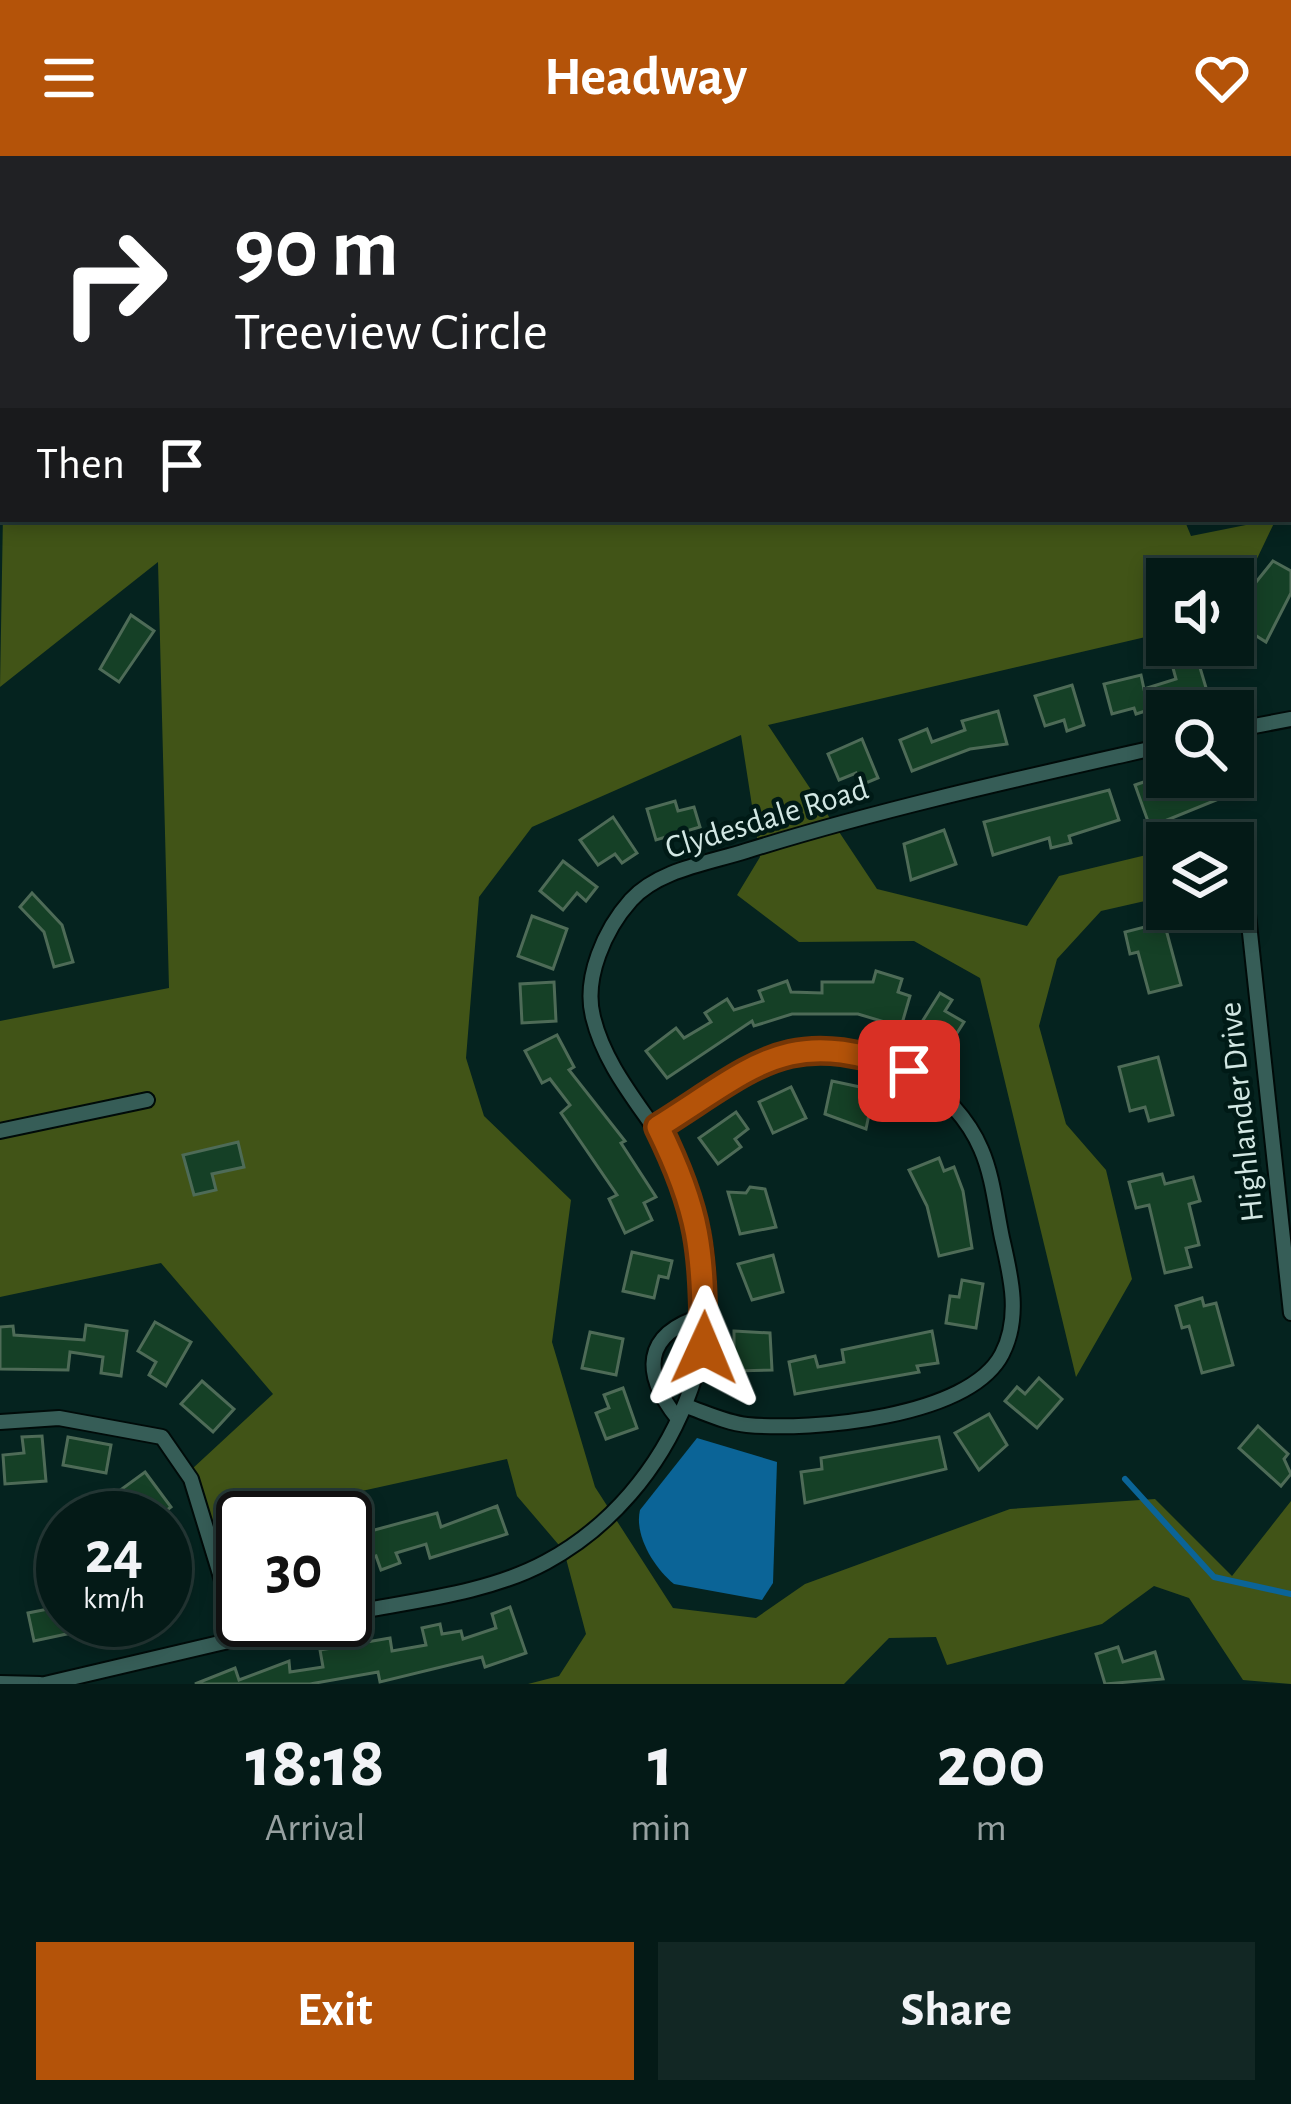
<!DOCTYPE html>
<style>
:root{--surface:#041a17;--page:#122724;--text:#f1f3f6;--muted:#97a1a1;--line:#253836;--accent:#b45309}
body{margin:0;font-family:"Alegreya Sans",sans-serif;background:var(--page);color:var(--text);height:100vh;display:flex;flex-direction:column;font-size:45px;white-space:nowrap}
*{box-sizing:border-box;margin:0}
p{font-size:39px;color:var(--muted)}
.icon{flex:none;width:66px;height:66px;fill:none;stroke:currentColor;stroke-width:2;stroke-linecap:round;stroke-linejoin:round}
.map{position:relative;height:1528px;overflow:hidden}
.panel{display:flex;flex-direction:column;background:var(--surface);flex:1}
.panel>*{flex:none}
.hud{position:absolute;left:0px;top:0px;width:1293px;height:366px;box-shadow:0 6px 18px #0003,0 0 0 3px var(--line);background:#202124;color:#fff;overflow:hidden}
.controls{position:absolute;left:1146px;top:402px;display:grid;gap:24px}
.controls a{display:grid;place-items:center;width:108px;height:108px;border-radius:0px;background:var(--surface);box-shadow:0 6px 18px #0003,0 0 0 3px var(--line);font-size:60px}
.speed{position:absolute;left:36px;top:1335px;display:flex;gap:24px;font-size:60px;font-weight:700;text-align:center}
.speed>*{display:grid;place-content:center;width:156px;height:156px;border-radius:50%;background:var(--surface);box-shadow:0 6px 18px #0003,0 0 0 3px var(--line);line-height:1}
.speed small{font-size:30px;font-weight:400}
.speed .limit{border:6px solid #111;border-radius:18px;background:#fff;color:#111}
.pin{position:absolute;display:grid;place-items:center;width:102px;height:102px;color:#fff;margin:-51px;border-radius:24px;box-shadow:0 6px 18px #0006}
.me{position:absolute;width:132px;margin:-66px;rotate:1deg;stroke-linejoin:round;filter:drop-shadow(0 0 9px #0008)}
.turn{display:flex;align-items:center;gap:42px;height:252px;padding:0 36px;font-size:54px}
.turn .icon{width:156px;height:156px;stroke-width:2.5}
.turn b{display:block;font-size:84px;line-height:102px}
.then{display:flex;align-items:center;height:114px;padding:0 36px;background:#0003;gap:24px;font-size:45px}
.eta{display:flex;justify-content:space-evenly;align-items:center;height:204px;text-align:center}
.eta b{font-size:72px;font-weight:600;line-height:84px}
.cta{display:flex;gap:24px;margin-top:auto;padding:24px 36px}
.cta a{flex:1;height:138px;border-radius:0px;background:var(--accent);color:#fff;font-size:48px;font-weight:600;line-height:138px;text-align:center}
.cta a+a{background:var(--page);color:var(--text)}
header{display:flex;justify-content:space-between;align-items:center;height:156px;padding:0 36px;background:var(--accent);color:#fff;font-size:54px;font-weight:600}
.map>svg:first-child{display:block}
.forest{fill:#415417}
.water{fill:#0b6497}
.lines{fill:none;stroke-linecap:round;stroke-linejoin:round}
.stream{stroke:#0b6497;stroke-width:6}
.building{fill:#154026;stroke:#4e6b57;stroke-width:3}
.minor-casing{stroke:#000b09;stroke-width:18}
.minor{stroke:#365d57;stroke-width:14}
.route-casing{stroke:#753606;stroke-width:30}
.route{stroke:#b45309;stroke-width:21}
.labels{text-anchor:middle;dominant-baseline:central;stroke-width:9;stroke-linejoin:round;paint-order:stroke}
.street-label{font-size:33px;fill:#d2e7e3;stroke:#001a16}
</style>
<header><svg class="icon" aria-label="menu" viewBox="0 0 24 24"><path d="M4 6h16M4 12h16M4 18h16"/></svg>Headway<svg class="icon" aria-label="heart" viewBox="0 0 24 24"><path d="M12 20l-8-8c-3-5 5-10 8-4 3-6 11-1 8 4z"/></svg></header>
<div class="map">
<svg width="1291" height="1528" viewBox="0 0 1291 1528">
<rect width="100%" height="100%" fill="#05231f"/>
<polygon class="forest" points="3,358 3,363 1184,363 1191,380 1276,363 1233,453 1233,423 1167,423 1167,476 768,569 877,733 1027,770 1059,720 1167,694 1167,740 1101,755 1057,803 1039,870 1066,968 1106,1014 1132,1123 1076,1221 980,822 914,785 799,786 737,739 760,701 741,579 532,671 479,741 466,902 484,960 571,1044 552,1186 595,1331 673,1452 756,1462 805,1428 1010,1353 1155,1343 1232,1420 1291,1345 1291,1528 1243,1524 1189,1442 1154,1430 1102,1468 947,1509 936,1481 889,1482 844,1528 528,1528 559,1520 586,1478 564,1395 517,1340 507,1303 212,1368 192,1313 273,1238 161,1107 0,1141 0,865 169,832 158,406 0,531"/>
<path class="water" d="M697 1282 777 1306 773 1427 762 1444 674 1428C654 1412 634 1379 640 1354Z"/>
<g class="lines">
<polyline class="stream" points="1125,1323 1214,1421 1291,1438"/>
</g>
<g class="building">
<polygon points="1273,405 1291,415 1291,437 1266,486 1247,474 1254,462 1244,456 1251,445 1244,441"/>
<polygon points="131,459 154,475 119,526 100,513"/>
<polygon points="1198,505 1207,535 1136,558 1134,552 1112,558 1104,528 1141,519 1144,533 1176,523 1173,512"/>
<polygon points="1072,529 1084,569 1067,575 1064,564 1045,570 1035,540"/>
<polygon points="998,555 1007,588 970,593 912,615 900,584 927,573 932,586 965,574 962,565"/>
<polygon points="862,583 878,622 861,629 856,617 839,624 828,598"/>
<polygon points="1167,618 1229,621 1236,636 1150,671 1135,629"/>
<polygon points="1109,634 1119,664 1069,680 1071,687 1051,692 1049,682 993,699 984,666"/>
<polygon points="675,645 678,655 694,651 700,671 656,684 647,653"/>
<polygon points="613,661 637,697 622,707 615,698 598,709 580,684"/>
<polygon points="944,674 956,708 911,724 904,688"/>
<polygon points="563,705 597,731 586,745 577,737 563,754 540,735"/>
<polygon points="32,737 62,769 73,806 54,811 44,776 20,751"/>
<polygon points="532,760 567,773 553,813 518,800"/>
<polygon points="1164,766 1181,829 1149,837 1138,796 1130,798 1125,776"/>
<polygon points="876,815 902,823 898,836 910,840 901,871 858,858 792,858 754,870 752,865 667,922 646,895 676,872 684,882 711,866 705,857 727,843 734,854 763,845 759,835 787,825 791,836 822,837 822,826 873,826"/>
<polygon points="554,826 556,865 522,867 520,828"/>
<polygon points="940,837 952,844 945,855 964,866 945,896 915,877"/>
<polygon points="557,879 574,911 569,914 625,985 621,987 656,1041 644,1047 652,1064 625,1077 609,1043 617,1039 561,957 570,949 550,923 542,927 525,895"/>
<polygon points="1158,901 1173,959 1149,965 1145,951 1130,955 1119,911"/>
<polygon points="832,925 874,934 866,973 825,958"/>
<polygon points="791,931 806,962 773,977 759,946"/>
<polygon points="736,956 748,973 735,983 741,991 718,1008 699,982"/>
<polygon points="238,986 244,1011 212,1018 216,1034 194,1039 183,999"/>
<polygon points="939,1002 944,1015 954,1011 963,1035 972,1092 939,1100 927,1050 909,1014"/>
<polygon points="1162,1018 1165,1028 1193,1021 1200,1045 1189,1048 1199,1089 1186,1092 1191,1111 1165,1117 1149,1049 1136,1052 1129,1026"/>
<polygon points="750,1031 765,1033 776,1071 740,1078 728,1036 746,1037"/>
<polygon points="632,1096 672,1105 668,1122 659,1120 654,1142 623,1135"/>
<polygon points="773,1099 783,1136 752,1144 738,1108"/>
<polygon points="962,1124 983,1128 976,1172 946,1167 950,1140 959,1141"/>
<polygon points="1202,1142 1204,1150 1216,1147 1233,1209 1202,1217 1189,1170 1182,1172 1176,1150"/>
<polygon points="155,1166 191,1186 166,1230 149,1219 156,1206 138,1195"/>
<polygon points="86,1169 127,1175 121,1220 101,1217 103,1201 70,1196 68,1214 0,1213 0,1171 13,1170 14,1179 84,1184"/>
<polygon points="734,1175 770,1177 772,1214 734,1215"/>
<polygon points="932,1175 938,1207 917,1210 919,1216 795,1238 789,1206 815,1200 818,1211 844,1206 842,1194"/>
<polygon points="590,1176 623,1183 616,1219 582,1212"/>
<polygon points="1039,1222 1062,1243 1037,1272 1005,1245 1017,1231 1025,1238"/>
<polygon points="202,1225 234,1253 213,1276 181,1248"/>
<polygon points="623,1232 637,1272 606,1283 596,1257 609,1252 604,1239"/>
<polygon points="989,1258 1007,1289 979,1314 955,1277"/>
<polygon points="1258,1270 1288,1298 1284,1303 1291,1318 1281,1330 1239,1292"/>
<polygon points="42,1280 46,1325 5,1328 3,1299 24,1297 22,1281"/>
<polygon points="68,1281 111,1289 106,1317 63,1309"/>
<polygon points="939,1281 946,1313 805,1347 801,1316 822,1313 821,1302"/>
<polygon points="145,1316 171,1351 157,1362 138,1362 119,1335"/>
<polygon points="497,1350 507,1378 430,1402 426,1388 396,1397 400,1407 381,1414 376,1400 345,1411 345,1382 437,1357 441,1371"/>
<polygon points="63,1450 63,1464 73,1464 76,1476 34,1485 28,1457"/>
<polygon points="510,1451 526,1497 485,1511 482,1501 380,1526 378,1516 310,1528 195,1528 235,1512 239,1524 289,1505 290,1516 323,1511 320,1494 361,1487 390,1482 392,1495 426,1489 422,1472 440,1468 442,1478 461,1475 463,1483 496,1472 492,1458"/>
<polygon points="1118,1491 1123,1506 1155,1496 1163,1523 1105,1528 1096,1498"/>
</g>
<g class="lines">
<defs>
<g id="minor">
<polyline points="337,0 338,3"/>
<polyline points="717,0 718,3"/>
<polyline points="1255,0 1256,3"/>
<polyline points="1062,3 1076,0"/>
<polyline points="1290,108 1291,111"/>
<polyline points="1233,574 1291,563"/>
<polyline points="1247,749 1291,1157"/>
<path d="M658 971C707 940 759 893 819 891 884 888 956 934 981 993 993 1020 996 1054 1002 1082 1011 1121 1021 1161 1002 1198 969 1262 811 1275 747 1269 727 1267 706 1257 686 1250"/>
<polyline points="0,975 147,944"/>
<path d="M678 1263C642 1218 642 1178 703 1160"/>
<polyline points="0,1266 59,1262 162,1281 191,1323 239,1480"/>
<path d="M345 1458C410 1445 487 1438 546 1406 674 1337 744 1171 689 1033 664 971 609 927 593 861 583 822 605 773 631 744 658 714 708 707 746 695 884 652 1026 621 1167 589"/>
<polyline points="0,1527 40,1528"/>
<polyline points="45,1528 318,1464"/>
</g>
</defs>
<use href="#minor" class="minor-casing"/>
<use href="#minor" class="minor"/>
</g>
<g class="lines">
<defs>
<path id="route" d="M704 1192C702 1095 702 1060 658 971 757 909 789 868 909 915"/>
</defs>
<use href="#route" class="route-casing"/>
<use href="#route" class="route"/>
</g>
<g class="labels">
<g class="street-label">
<text transform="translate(767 663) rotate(-17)">Clydesdale Road</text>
<text transform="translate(1242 956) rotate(-96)">Highlander Drive</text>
</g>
</g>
</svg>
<div class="controls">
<a><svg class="icon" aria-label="sound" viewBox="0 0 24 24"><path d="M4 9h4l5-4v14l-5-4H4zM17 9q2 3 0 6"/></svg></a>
<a><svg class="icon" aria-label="search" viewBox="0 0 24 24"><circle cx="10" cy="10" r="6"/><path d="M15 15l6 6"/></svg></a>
<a><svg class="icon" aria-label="layers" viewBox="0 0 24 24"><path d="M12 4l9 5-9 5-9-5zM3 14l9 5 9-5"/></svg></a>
</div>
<div class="speed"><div>24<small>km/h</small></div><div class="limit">30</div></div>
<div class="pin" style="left:909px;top:915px;background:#d93025"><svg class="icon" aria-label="arrive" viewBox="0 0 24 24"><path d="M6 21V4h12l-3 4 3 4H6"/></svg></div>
<svg class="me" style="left:704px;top:1192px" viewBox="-20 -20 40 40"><path d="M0-17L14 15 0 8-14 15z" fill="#b45309" stroke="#fff" stroke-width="4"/></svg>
<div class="hud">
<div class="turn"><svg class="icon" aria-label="right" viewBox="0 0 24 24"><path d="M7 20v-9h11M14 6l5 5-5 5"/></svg><div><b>90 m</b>Treeview Circle</div></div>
<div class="then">Then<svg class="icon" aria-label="arrive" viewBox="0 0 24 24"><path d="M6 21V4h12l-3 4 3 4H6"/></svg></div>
</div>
</div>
<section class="panel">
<div class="eta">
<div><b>18:18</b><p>Arrival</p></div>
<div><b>1</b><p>min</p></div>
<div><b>200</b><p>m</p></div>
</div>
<div class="cta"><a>Exit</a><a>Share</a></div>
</section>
